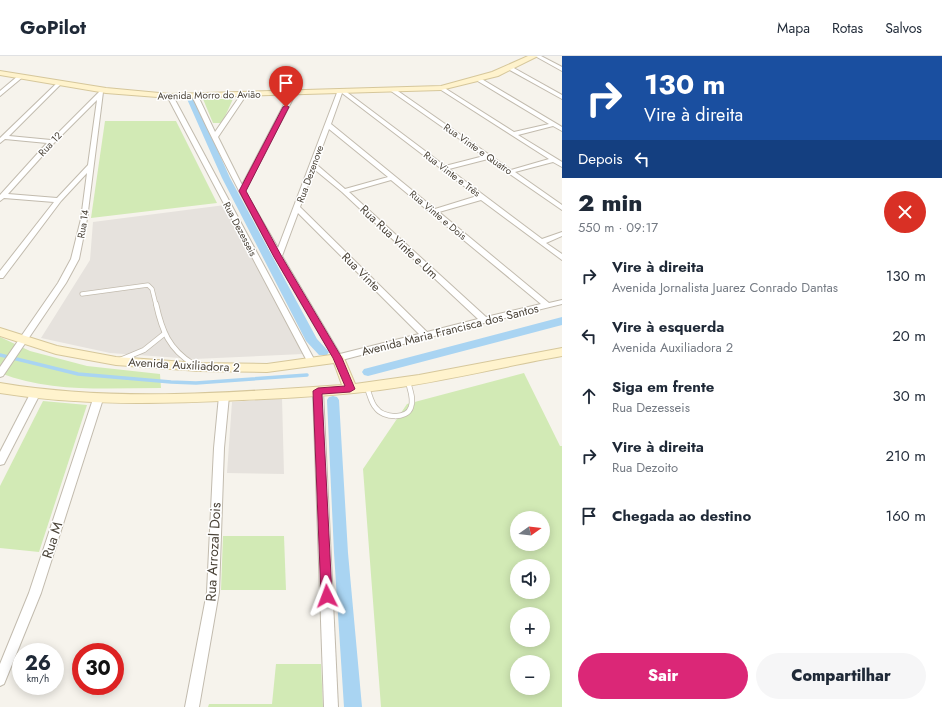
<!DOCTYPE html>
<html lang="pt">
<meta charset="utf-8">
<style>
:root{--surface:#fff;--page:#f6f6f7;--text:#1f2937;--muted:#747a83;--line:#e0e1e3;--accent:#db2777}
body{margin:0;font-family:Jost,sans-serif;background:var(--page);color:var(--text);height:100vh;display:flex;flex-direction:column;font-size:15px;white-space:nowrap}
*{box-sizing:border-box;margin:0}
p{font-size:13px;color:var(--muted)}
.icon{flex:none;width:22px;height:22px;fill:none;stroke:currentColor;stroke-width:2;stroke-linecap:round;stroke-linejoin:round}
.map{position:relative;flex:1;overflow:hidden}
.details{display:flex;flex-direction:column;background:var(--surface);width:380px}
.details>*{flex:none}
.hud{background:#1a4fa0;color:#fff;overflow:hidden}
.needle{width:26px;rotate:76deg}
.controls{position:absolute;left:510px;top:455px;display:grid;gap:8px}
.controls a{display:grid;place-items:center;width:40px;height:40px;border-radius:50%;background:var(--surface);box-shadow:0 2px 10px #0003;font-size:20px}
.speed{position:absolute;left:12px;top:587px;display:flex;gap:8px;font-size:20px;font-weight:700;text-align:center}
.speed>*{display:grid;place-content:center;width:52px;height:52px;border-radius:50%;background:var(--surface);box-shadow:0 2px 10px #0003;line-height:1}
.speed small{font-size:10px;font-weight:400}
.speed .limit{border:6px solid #d22;background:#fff;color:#111}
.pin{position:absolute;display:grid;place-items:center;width:34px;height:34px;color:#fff;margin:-41px -17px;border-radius:50% 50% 50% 0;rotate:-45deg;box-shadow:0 0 4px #0007}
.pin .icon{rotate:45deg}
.me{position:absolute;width:44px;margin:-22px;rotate:357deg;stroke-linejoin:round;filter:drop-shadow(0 0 3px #0008)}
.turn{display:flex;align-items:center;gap:14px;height:84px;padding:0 16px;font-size:18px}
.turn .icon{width:52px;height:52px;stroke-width:2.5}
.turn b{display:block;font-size:28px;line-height:34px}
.then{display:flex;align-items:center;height:38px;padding:0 16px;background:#0003;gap:8px;font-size:15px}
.round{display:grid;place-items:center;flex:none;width:42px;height:42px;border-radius:21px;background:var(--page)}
.head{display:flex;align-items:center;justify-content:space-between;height:68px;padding:0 16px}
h1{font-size:24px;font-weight:800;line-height:30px}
.cta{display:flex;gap:8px;margin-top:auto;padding:8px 16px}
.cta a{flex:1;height:46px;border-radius:24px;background:var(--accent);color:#fff;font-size:16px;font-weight:800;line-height:46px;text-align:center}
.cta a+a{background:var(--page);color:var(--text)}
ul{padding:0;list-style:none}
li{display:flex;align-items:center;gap:12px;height:60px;padding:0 16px}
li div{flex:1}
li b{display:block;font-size:15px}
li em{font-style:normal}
header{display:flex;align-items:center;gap:24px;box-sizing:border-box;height:56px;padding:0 20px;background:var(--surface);border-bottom:1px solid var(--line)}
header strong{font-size:19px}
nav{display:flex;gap:22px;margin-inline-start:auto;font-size:14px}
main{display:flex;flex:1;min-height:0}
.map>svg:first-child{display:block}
.industrial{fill:#e6e2dd}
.green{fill:#d2eab5;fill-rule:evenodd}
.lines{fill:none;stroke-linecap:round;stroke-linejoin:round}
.stream{stroke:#a9d4f2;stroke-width:3.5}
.canal{fill:#a9d4f2;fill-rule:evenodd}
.lane-far1-casing{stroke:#c2bbae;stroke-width:5}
.lane-casing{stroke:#c2bbae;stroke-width:6}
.street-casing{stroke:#c2bbae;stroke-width:2}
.secondary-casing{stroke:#d6c79b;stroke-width:2}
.lane-far1{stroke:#fff;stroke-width:3.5}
.lane{stroke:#fff;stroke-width:4.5}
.street{fill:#fff;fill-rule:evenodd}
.secondary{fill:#fff3cd;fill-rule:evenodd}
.route{fill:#db2777;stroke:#8e194d}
.labels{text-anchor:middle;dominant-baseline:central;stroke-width:3;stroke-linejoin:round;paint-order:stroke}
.far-street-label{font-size:10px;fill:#4b4439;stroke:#fff}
.street-label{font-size:12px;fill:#4b4439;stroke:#fff}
.near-street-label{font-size:14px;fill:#4b4439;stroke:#fff}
</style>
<header>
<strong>GoPilot</strong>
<nav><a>Mapa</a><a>Rotas</a><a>Salvos</a></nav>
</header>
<main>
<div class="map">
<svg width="562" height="651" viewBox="0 0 562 651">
<rect width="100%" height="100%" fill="#f6f3ec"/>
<g class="industrial">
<polygon points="225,149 303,298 194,303 110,297 41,282 90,204 93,166"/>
<polygon points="282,342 284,418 227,417 232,346"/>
</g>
<g class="green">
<polygon points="203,43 233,43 222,67 213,67"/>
<polygon points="105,65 176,65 217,147 91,162"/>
<path d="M0 281 30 295 87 310 160 318 161 332C107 332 51 337 0 317Z"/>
<path d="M524 317 560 390H562V651H381L363 413 407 348ZM517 462H543V488H517ZM517 510H543V536H517ZM517 558H543V584H517ZM517 606H543V632H517Z"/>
<polygon points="43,345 87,349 39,496 0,492 0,430"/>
<polygon points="223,480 284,480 286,534 221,534"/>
<polygon points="276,608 321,608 323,651 208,651 209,648 272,648"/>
</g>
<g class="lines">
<polyline class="stream" points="0,299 78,318 171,326 196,327 307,319"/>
<g class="canal">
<polygon points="188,41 191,41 195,43 230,122 317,283 329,296 327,299 319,299 306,285 222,122 187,43"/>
<polygon points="562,261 562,269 368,320 364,319 362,316 364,313 368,312"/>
<polygon points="333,340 337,341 339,344 348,497 362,651 344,651 334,497 327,344 329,341"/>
</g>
<defs>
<polyline id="lane-far1" points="82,238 148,229 152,233 156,249"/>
<g id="lane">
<path d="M156 248C162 275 169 293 193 308"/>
<polyline points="120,304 144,294 164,278"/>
<path d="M367 332C370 339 371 347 376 352 383 362 407 364 411 351 414 343 410 334 408 326"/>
</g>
<g id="street">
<polygon points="535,0 541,0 562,11 562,15"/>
<polygon points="508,11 512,11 562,39 562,43 508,13"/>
<polygon points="19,19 24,20 0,40 0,35"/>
<path d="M476 22H480L562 71V75L553 70 518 79 562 106V111L553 106 515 116 562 149V154L488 103 449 113 542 183 562 176V180L546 187 562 198V204L481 144 439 156 549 247 562 244V248L484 267 338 305 335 304C283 218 234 130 192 40L195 38 198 40 215 76 242 37 247 38 218 81 242 129 290 37 293 35 296 37 245 135 278 192 338 34H344L445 110 484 100 391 35V33H395L511 114 549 103 438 32 443 31 514 76 549 68 476 24ZM342 37 477 140 435 153 331 68ZM329 73 388 121 345 133 316 108ZM314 113 342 136 478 263 427 276 300 151ZM391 124 541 248 486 261 349 136ZM298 157 419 278 340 298 282 200Z"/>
<path d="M59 25 62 27 9 80 51 84 99 36H103L87 163 79 203 66 227 3 320 0 321V311L58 227 71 203 81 163 87 117 61 145 3 222H0V215L54 146 4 142 0 145V139L47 87 5 83 0 87V82ZM97 44 88 109 57 142 8 138 54 87Z"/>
<polygon points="168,39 173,40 315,305 314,307 311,308 307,305 167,40"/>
<polygon points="318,332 323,335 338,651 324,651 313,335"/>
<polygon points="35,335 40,338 4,408 0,409 0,396 30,338"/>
<polygon points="224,337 229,340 224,392 219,536 199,651 185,651 207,536 214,392 219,340"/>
<polygon points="98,340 103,343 41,537 4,628 0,630 0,608 29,537 93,343"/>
</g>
<g id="secondary">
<polygon points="528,0 538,0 498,20 441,34 170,42 106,37 0,19 0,15 106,32 170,38 441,30 492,16"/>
<path d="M0 272 57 290 116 301 199 307 267 308 338 298 342 299 344 302 355 328 419 319 562 292V300C501 311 441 326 380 334 335 340 288 342 242 344 160 348 80 350 0 337V327C113 346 228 337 342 329L334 307 267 316 199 315 116 309 56 298 0 280Z"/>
</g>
</defs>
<use href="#lane-far1" class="lane-far1-casing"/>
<use href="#lane" class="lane-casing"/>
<use href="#street" class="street-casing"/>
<use href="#secondary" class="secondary-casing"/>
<use href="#lane-far1" class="lane-far1"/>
<use href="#lane" class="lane"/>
<use href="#street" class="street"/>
<use href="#secondary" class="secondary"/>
</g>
<polygon class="route" points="286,49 289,51 246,135 282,201 342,302 355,333 350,336 322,338 332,540 331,544 327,546 322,544 321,540 313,335 318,332 345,330 333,302 274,201 239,135 283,51"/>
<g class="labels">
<g class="far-street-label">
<text transform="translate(209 39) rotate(-1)">Avenida Morro do Avião</text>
<text transform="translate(50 88) rotate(-47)">Rua 12</text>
<text transform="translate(478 93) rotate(35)">Rua Vinte e Quatro</text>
<text transform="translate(310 118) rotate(-70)">Rua Dezenove</text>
<text transform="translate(452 118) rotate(37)">Rua Vinte e Três</text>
<text transform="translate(438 159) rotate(40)">Rua Vinte e Dois</text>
<text transform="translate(83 168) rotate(-81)">Rua 14</text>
<text transform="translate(240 173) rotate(62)">Rua Dezesseis</text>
</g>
<g class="street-label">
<text transform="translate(399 186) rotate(43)">Rua Rua Vinte e Um</text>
<text transform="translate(361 216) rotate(45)">Rua Vinte</text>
<text transform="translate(450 274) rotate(-14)">Avenida Maria Francisca dos Santos</text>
<text transform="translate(184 309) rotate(3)">Avenida Auxiliadora 2</text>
</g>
<g class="near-street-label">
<text transform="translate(52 484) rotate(-72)">Rua M</text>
<text transform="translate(213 496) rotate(-87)">Rua Arrozal Dois</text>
</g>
</g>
</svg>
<div class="controls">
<a><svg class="needle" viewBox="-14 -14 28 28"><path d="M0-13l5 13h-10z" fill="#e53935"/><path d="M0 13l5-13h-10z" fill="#747a83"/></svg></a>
<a><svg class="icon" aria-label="sound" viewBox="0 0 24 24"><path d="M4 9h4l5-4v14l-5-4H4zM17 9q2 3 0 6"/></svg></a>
<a>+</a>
<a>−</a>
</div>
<div class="speed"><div>26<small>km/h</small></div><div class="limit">30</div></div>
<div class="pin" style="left:286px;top:51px;background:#d93025"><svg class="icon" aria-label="arrive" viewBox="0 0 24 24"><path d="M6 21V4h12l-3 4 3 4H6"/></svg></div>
<svg class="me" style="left:327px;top:540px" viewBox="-20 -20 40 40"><path d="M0-17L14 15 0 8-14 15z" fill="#db2777" stroke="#fff" stroke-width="4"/></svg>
</div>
<section class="details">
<div class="hud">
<div class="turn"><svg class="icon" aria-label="right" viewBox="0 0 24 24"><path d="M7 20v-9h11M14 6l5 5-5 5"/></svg><div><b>130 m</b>Vire à direita</div></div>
<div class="then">Depois<svg class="icon" aria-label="left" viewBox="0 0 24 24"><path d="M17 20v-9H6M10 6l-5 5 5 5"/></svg></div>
</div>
<div class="head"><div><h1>2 min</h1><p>550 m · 09:17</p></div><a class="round" style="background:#d93025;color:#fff"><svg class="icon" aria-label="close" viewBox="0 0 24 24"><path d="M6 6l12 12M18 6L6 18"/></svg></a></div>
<ul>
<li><svg class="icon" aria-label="right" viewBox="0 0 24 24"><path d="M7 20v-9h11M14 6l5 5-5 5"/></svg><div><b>Vire à direita</b><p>Avenida Jornalista Juarez Conrado Dantas</p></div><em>130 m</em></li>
<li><svg class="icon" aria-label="left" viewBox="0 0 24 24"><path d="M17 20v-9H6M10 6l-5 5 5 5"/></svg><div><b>Vire à esquerda</b><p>Avenida Auxiliadora 2</p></div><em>20 m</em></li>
<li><svg class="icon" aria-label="ahead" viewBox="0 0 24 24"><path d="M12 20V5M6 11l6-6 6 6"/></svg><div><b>Siga em frente</b><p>Rua Dezesseis</p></div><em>30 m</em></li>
<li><svg class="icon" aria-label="right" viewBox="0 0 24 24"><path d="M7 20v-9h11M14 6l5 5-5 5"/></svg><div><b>Vire à direita</b><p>Rua Dezoito</p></div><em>210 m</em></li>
<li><svg class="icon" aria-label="arrive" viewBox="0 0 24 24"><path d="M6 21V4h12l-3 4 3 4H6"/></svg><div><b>Chegada ao destino</b></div><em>160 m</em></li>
</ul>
<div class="cta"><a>Sair</a><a>Compartilhar</a></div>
</section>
</main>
